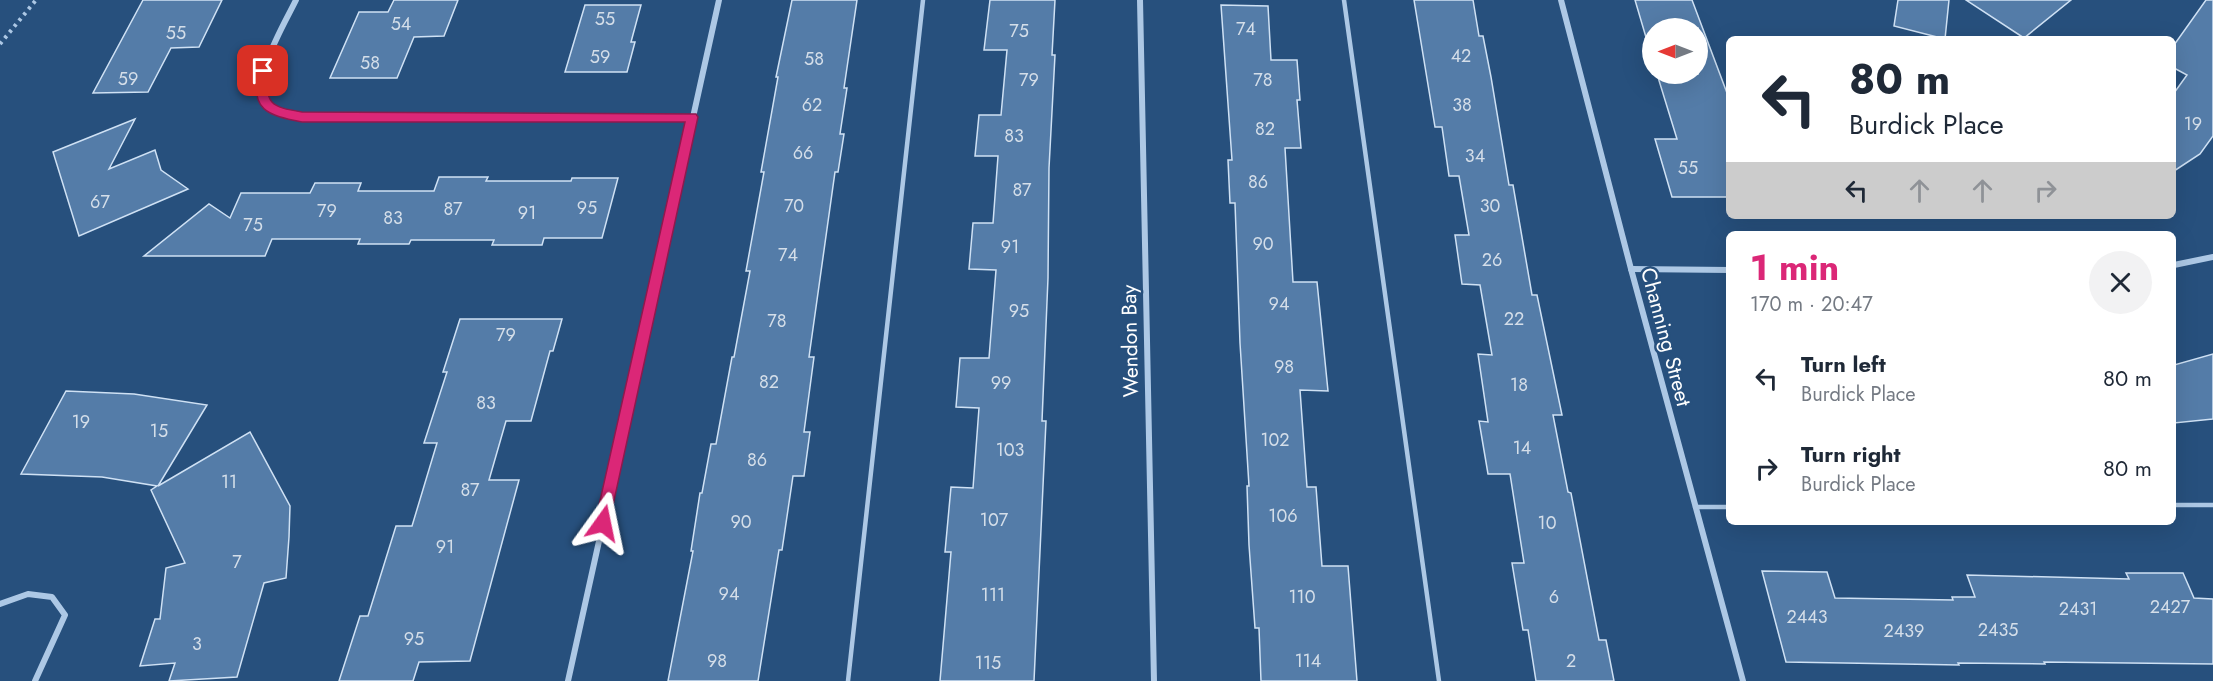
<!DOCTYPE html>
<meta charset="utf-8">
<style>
:root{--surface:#fff;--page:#f2f2f3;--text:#1f2937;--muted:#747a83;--accent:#db2777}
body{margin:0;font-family:Jost,sans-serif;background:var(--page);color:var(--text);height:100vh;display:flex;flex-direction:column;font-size:22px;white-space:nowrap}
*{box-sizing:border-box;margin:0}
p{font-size:20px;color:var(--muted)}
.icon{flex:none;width:33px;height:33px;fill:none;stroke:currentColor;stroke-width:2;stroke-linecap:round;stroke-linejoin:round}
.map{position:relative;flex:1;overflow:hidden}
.sheet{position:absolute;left:1726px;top:231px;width:450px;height:294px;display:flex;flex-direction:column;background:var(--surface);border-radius:9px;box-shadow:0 6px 24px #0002}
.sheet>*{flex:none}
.banner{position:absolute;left:1726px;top:36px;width:450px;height:183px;border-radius:9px;box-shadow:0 6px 24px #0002;background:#fff;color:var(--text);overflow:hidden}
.needle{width:39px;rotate:270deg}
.controls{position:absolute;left:1642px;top:18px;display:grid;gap:12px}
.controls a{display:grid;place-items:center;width:66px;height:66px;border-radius:50%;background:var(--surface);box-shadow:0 6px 24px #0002;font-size:30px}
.pin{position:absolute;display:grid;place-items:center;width:51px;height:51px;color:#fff;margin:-26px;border-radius:12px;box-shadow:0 3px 9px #0006}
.me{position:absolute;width:66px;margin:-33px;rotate:12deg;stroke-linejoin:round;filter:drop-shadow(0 0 4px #0008)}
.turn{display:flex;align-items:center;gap:21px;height:126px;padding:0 24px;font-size:27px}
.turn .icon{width:78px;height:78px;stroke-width:2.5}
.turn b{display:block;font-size:42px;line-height:51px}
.lanes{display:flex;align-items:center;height:57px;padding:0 24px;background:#0003;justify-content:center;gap:30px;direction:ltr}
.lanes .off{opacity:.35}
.round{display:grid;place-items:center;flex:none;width:63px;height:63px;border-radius:32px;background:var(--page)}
.head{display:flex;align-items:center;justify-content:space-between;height:102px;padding:0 24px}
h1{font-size:36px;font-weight:700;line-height:45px;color:var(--accent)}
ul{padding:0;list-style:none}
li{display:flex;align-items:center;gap:18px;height:90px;padding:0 24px}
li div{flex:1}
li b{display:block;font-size:22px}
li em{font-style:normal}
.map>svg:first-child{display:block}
.building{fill:#547ca8;stroke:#cfe1f4;stroke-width:1.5}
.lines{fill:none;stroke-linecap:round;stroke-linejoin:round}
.path{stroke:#adc8e5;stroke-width:4;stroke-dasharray:3 4.5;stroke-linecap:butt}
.lane{stroke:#adc8e5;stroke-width:4.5}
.street{stroke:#adc8e5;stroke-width:6}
.route{fill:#db2777;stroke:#8e194d;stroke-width:1.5}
.labels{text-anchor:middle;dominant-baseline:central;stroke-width:5;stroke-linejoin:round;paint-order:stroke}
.number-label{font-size:18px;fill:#d4dee9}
.street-label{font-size:21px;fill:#fff;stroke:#27507d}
</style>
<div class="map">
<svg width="2213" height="681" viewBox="0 0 2213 681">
<rect width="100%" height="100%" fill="#27507d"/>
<g class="building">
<polygon points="143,0 222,0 199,47 171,48 148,92 93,93"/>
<polygon points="394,0 458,0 444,36 414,37 397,78 330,78 359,12 388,12"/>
<polygon points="792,0 857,0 844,88 847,88 840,134 844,134 838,172 835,172 809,357 814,357 804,432 810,432 804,476 793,476 782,550 779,550 758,681 668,681 693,551 691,551 700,493 702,493 711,444 716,444 732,357 734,357 750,271 746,271 764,172 761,172 778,77 776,77"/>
<polygon points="990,0 1055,0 1052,55 1055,55 1049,168 1048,278 1042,421 1046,421 1034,681 940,681 951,552 945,552 951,487 973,488 979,408 956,407 960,358 989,358 996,270 969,269 973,223 993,223 998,156 975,156 979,115 1001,115 1007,50 984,50"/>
<polygon points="1414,0 1473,0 1479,36 1483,36 1491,77 1509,185 1513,185 1532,295 1537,295 1562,415 1553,415 1568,492 1571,493 1599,640 1606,640 1614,681 1536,681 1528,630 1523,630 1512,563 1524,563 1510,474 1488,474 1479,421 1488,422 1478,354 1492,355 1480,285 1462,284 1455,235 1469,235 1459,176 1449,176 1442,127 1435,127"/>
<polygon points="1635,0 1692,0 1730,101 1730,197 1672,197 1655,139 1677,139 1657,74 1698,74 1698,28 1653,28 1653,61"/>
<polygon points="1898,0 1949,0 1945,39 1894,26"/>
<polygon points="1966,0 2071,0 2024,38"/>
<polygon points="2206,0 2213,0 2213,136 2200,154 2174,171 2174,93 2187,75 2174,68 2174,45"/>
<polygon points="585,5 641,5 631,42 635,42 627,72 565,72"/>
<polygon points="1221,5 1268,6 1271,60 1297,60 1300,100 1297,100 1301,148 1285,148 1293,282 1317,282 1328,391 1300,390 1307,487 1316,487 1322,566 1348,566 1357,681 1261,681 1259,628 1255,628 1249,545 1247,486 1249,486 1240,343 1235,203 1230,203 1228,160 1232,160"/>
<polygon points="135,119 109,169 155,150 161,170 188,189 79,236 53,152"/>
<polygon points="439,177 488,177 486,181 571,181 572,178 618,178 602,238 544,238 542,245 492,245 494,240 411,240 409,244 358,244 360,239 272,239 265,256 144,256 209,204 230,218 241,193 310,193 315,183 361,183 358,191 434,191"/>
<polygon points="460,319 562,319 553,351 550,351 531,421 506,421 489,480 519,480 470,661 419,662 413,681 339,681 360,616 368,616 396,526 412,526 437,443 424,443 447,372 443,372"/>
<polygon points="2213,354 2213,419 2174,423 2174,365"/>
<polygon points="66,391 134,394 207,405 158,486 250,432 290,506 289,537 286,578 264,583 237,677 169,681 175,663 140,666 155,619 160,619 166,568 185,563 151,490 157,486 102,477 21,474"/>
<polygon points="1762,571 1827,572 1835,598 1953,600 1952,597 1975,597 1967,575 2129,579 2126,573 2183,573 2194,598 2213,599 2213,664 2044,662 2045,664 1958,663 1959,665 1786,662"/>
</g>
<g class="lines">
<polyline class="path" points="0,44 36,0"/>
<g class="lane">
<polyline points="1344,0 1439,681"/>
<polyline points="2174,505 2213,505"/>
<polyline points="1695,507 1730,507"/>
<polyline points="848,681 923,0"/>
</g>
<g class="street">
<path d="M296 0C285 23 248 83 267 105 275 114 290 115 302 117H692"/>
<polyline points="1140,0 1154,681"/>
<polyline points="1561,0 1631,269 1743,681"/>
<polyline points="2174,265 2213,257"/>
<polyline points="1631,269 1730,270"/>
<polyline points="0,604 28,594 52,597 65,615 35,681"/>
<polyline points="568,681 719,0"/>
</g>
</g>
<path class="route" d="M263 67 269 71C264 104 271 107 302 112L696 114 698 117 608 528 603 530 598 528 595 523 685 122H302C267 115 251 111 257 71Z"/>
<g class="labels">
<g class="number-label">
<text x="605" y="19">55</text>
<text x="401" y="24">54</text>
<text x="1246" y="29">74</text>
<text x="1019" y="31">75</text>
<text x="176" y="33">55</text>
<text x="1461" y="56">42</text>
<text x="600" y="57">59</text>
<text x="814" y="59">58</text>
<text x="370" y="63">58</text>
<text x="128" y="79">59</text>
<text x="1029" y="80">79</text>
<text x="1263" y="80">78</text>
<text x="812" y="105">62</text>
<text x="1462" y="105">38</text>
<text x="2193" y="124">19</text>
<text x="1265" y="129">82</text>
<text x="1014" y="136">83</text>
<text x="803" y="153">66</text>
<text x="1475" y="156">34</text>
<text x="1688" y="168">55</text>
<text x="1258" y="182">86</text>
<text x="1022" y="190">87</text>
<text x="100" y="202">67</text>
<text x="794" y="206">70</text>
<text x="1490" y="206">30</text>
<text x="587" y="208">95</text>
<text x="453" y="209">87</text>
<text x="327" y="211">79</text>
<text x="527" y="213">91</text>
<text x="393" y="218">83</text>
<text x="253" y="225">75</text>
<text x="1263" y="244">90</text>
<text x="1010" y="247">91</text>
<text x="788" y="255">74</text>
<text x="1492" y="260">26</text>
<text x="1279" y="304">94</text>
<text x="1019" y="311">95</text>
<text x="1514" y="319">22</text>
<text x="777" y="321">78</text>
<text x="506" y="335">79</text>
<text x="1284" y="367">98</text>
<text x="769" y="382">82</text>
<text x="1001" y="383">99</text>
<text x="1519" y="385">18</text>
<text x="486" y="403">83</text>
<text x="81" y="422">19</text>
<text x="159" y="431">15</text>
<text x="1275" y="440">102</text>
<text x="1522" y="448">14</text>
<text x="1010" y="450">103</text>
<text x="757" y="460">86</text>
<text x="229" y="482">11</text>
<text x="470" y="490">87</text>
<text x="1283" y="516">106</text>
<text x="994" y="520">107</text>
<text x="741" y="522">90</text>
<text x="1547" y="523">10</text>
<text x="445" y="547">91</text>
<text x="237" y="562">7</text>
<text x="729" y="594">94</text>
<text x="993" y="595">111</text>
<text x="1302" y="597">110</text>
<text x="1554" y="597">6</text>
<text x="2170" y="607">2427</text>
<text x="2078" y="609">2431</text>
<text x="1807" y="617">2443</text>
<text x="1998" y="630">2435</text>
<text x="1904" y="631">2439</text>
<text x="414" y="639">95</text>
<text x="197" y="644">3</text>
<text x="717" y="661">98</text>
<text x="1308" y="661">114</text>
<text x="1571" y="661">2</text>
<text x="988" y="663">115</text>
</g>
<g class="street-label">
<text transform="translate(1666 337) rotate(75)">Channing Street</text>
<text transform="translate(1130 341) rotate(-91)">Wendon Bay</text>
</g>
</g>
</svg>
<div class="controls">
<a><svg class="needle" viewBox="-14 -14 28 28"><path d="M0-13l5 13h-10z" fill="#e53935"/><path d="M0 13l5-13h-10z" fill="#747a83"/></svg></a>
</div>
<div class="pin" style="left:263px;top:71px;background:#d93025"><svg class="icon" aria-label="arrive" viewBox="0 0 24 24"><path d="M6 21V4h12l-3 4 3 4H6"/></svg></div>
<svg class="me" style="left:603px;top:523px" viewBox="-20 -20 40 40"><path d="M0-17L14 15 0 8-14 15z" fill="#db2777" stroke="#fff" stroke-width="4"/></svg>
<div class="banner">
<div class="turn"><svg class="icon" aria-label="left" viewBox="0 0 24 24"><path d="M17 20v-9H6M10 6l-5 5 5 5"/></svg><div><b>80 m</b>Burdick Place</div></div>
<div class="lanes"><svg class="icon" aria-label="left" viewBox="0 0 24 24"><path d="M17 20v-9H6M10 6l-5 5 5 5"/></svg><svg class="icon off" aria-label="ahead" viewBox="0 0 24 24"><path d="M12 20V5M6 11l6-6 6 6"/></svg><svg class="icon off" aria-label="ahead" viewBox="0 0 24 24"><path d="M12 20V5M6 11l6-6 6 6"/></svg><svg class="icon off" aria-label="right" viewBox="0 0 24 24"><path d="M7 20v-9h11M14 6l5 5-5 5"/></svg></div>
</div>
<section class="sheet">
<div class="head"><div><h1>1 min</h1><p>170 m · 20:47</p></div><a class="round"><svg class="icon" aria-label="close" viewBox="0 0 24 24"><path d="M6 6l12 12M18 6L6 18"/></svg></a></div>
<ul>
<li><svg class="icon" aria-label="left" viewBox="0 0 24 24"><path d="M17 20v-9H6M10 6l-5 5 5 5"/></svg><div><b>Turn left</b><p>Burdick Place</p></div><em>80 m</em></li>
<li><svg class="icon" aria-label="right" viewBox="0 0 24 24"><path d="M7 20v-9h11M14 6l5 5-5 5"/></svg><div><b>Turn right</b><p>Burdick Place</p></div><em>80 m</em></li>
</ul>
</section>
</div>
